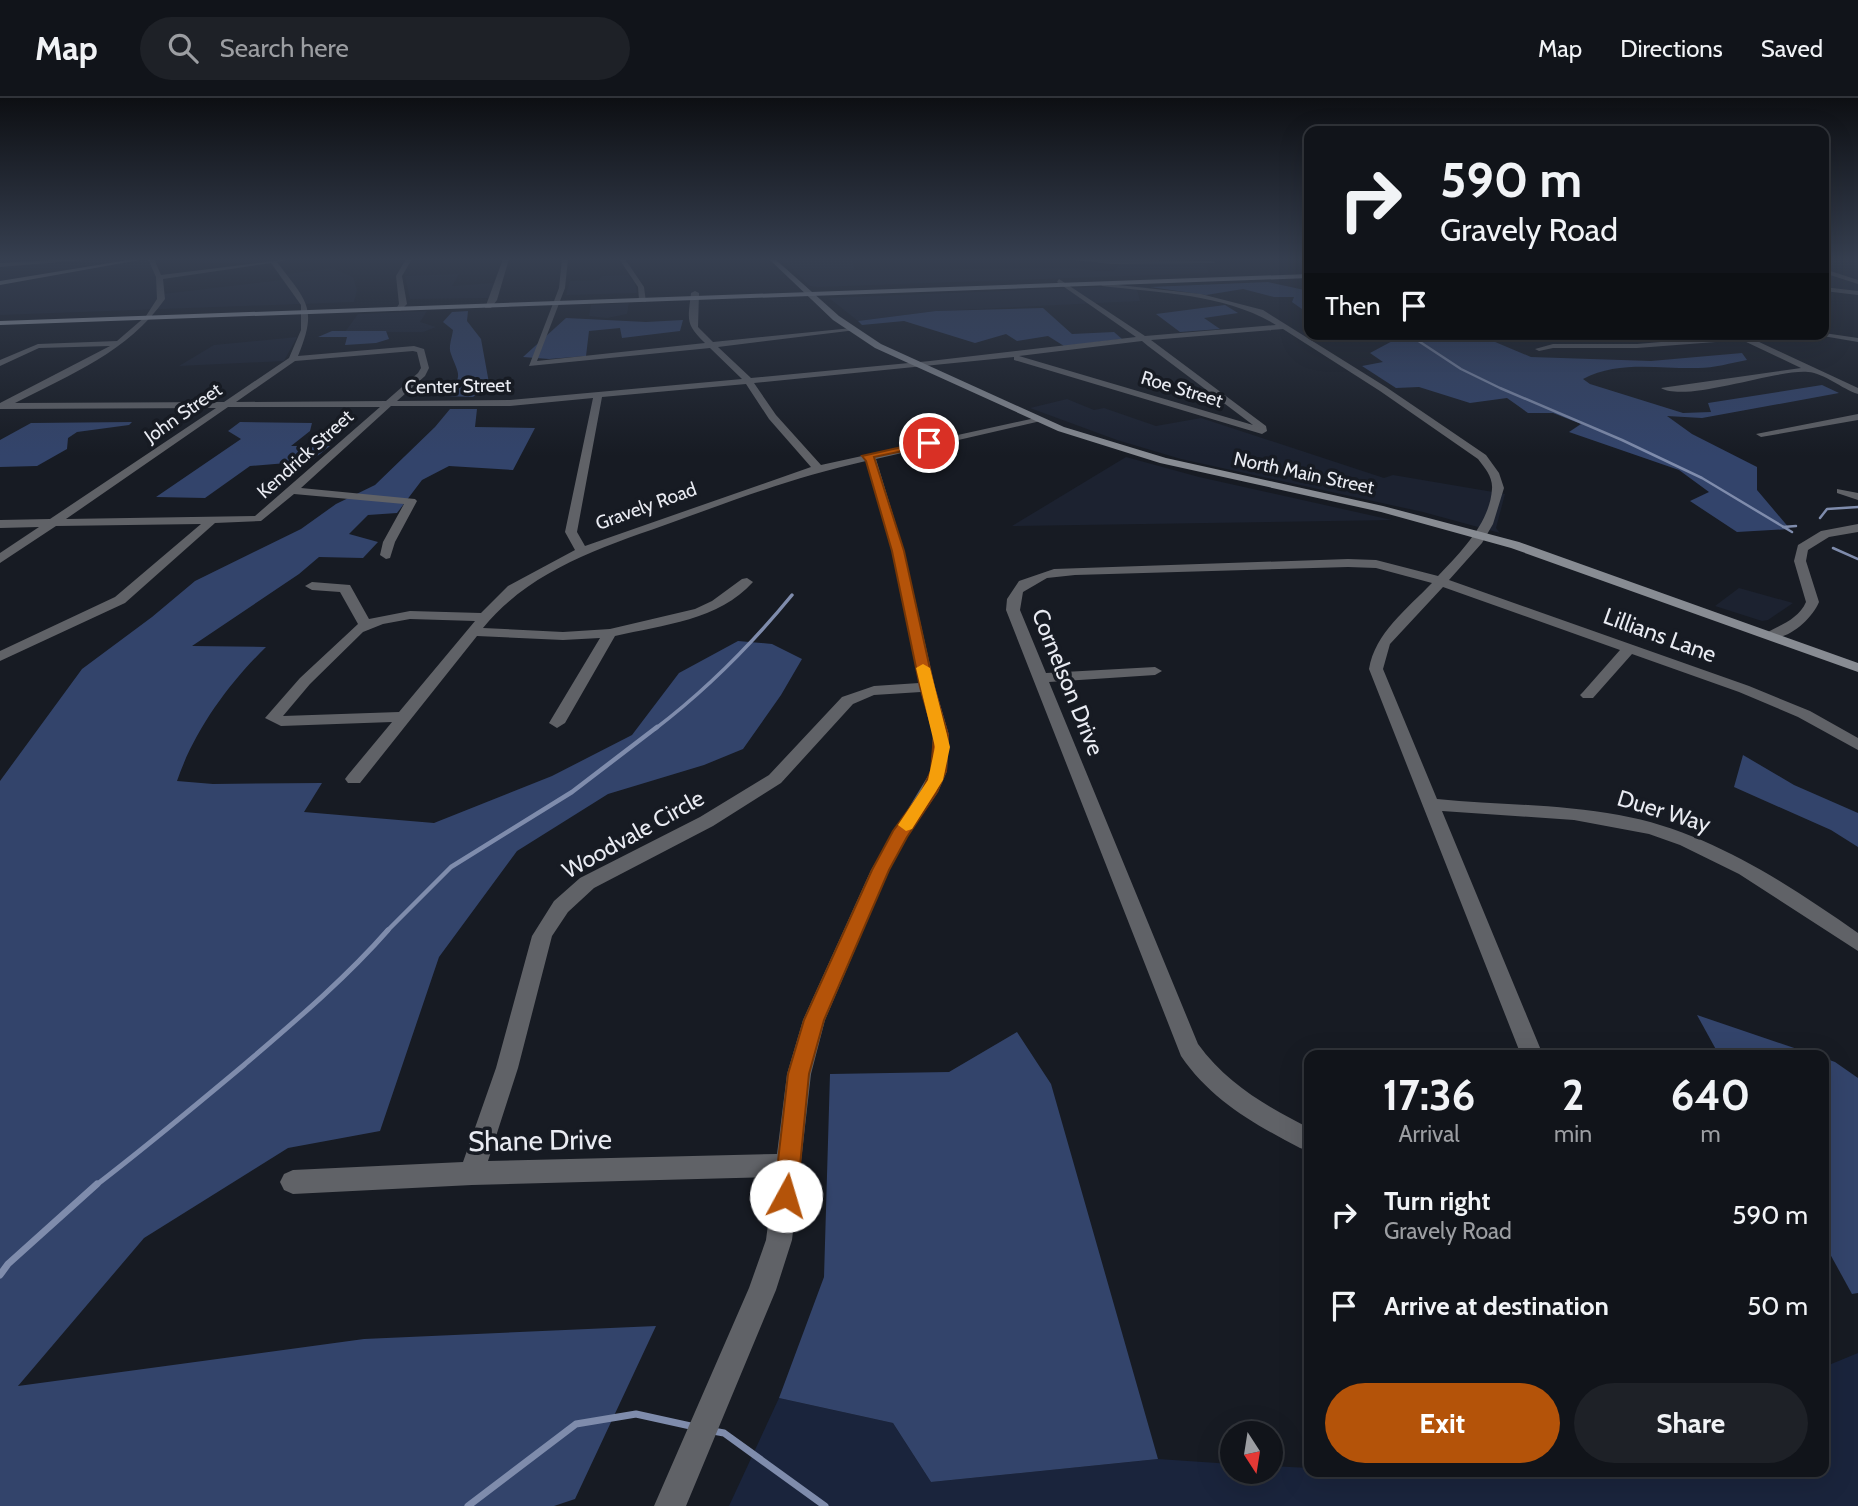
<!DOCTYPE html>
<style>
:root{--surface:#11141a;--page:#1e2127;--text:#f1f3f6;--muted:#9c9ea2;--line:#303339;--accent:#b45309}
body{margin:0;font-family:Cabin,sans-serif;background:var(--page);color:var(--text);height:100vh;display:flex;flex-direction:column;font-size:26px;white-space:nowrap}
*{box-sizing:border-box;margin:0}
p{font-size:23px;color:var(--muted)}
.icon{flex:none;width:38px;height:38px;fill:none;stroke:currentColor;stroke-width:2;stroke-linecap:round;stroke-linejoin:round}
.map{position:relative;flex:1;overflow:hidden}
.drawer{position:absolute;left:1304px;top:952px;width:525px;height:427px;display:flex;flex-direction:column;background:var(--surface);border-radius:14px;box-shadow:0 7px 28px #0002,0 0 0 2px var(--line)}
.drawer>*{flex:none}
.guide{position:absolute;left:1304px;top:28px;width:525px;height:214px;border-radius:14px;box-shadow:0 7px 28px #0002,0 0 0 2px var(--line);background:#11141a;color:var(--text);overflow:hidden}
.needle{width:46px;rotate:168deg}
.buttons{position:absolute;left:1220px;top:1323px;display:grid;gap:14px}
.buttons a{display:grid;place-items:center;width:63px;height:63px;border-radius:50%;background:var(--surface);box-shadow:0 7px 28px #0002,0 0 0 2px var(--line);font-size:35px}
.pin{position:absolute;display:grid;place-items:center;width:60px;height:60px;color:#fff;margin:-30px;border:4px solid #fff;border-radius:50%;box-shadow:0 2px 7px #0007}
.me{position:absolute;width:77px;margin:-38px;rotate:6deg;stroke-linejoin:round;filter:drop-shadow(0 0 5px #0008)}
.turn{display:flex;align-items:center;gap:24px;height:147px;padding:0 21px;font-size:32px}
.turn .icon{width:91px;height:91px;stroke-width:2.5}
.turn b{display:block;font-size:49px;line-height:60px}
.then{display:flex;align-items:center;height:66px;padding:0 21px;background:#0003;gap:14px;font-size:26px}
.eta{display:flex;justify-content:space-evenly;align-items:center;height:119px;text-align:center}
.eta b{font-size:42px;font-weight:800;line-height:49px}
.button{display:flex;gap:14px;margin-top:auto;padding:14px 21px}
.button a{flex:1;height:80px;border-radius:42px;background:var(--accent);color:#fff;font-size:28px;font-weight:800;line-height:80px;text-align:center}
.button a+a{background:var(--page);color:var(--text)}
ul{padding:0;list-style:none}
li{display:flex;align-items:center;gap:21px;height:91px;padding:0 21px}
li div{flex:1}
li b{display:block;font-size:26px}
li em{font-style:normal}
header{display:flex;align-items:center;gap:42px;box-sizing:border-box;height:98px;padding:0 35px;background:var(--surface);border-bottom:2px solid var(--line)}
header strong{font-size:33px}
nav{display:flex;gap:38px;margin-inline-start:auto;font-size:24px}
.search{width:490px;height:63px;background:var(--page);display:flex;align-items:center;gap:18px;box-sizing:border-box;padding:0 24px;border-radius:38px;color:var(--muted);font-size:26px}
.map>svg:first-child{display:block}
.built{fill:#1c2230}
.green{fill:#1a243c}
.forest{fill:#33446b}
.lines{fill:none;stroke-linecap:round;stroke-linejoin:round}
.stream-far5{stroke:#7f8cac;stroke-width:2}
.stream-far4{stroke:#7f8cac;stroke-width:2.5}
.stream-far3{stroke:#7f8cac;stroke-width:3.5}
.stream-far2{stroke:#7f8cac;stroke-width:4.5}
.stream-far1{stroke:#7f8cac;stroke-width:5}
.stream{stroke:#7f8cac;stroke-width:7}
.minor{fill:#606267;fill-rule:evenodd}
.tertiary{fill:#606267;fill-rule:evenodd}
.secondary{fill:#888c93;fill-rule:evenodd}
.primary{fill:#a7acb5;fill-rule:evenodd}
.route{fill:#b45309;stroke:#753606;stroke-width:2}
.slow{fill:#f59e0b}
.labels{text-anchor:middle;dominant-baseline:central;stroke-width:7;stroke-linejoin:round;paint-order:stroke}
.far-street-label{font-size:19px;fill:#e9ebf2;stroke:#171b23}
.street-label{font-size:23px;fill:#e9ebf2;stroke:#171b23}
.near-street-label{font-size:28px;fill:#e9ebf2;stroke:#171b23}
</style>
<header>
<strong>Map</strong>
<div class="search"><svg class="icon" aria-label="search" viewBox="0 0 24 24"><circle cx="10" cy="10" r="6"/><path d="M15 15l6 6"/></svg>Search here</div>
<nav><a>Map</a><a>Directions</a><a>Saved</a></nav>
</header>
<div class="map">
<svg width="1858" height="1408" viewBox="0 0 1858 1408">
<rect width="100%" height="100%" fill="#171b23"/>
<g class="built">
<polygon points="100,161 155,161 163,196 282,182 279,177 332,170 353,179 357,192 354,204 0,217 0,171 8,167"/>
<polygon points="782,161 853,161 854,172 1076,170 1098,173 1114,173 1120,165 1205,166 1209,175 818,189 810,188"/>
<polygon points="1824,161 1858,161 1858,193 1824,189"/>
<polygon points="459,176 452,188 494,185 489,200 410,201 405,178"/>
<polygon points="628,177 635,185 637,195 566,197 570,183 599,182 602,178"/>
<polygon points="1117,188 1150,189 1137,192 1140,203 936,213 858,223 829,200"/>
<polygon points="629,205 627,216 607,220 589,218 591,207"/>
<polygon points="427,213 420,224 436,229 423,234 345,234 358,216"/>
<polygon points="297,239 284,263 179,268 214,247"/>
<polygon points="1067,301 1094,312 1104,310 1156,328 1201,320 1384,380 1393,377 1505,396 1496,430 1500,435 1423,414 1181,361 1117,342 1030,310"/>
<polygon points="1126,359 1199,379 1392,422 1012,428"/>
<polygon points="1739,490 1793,505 1768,522 1762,523 1715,508"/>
</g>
<polygon class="green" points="1858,1255 1858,1408 729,1408 779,1300 893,1325 931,1384 1158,1361 1232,1366 1232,1374 1270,1374 1271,1368 1309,1370 1309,1374 1447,1379 1467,1374 1824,1374 1824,1269"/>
<g class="forest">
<polygon points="1268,184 1309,193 1309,216 1292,204 1294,199 1274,199 1243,191 1206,197 1150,189"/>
<polygon points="1225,207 1238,215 1204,220 1220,231 1180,234 1156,216"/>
<polygon points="1043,210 1072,236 1114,234 1122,241 1064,248 1048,238 1017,243 1006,236 975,245 904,223 862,227 858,223 936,213"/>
<path d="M468 213 467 223 481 241 489 285 473 299 445 298C464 278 459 278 451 256 448 249 452 240 453 232L443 224 452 214Z"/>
<polygon points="566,220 646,224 683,222 680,233 622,240 620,230 589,233 586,258 549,261 523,259"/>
<polygon points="332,233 386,233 389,241 376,245 345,247 347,239 318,239"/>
<path d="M1392 236H1514L1481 238 1531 259 1651 263 1742 255 1747 262C1731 265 1714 270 1698 270 1659 271 1619 262 1583 281L1590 286 1683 315 1711 314 1708 305 1822 287 1839 295 1702 320 1667 318 1692 336 1757 369V392L1790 431 1737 434 1690 403 1709 394 1679 372 1569 334 1581 326 1553 315H1528L1507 300 1470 305 1419 289 1396 290 1362 268 1383 264 1370 255 1398 240Z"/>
<path d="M450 311H477L475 329 535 330 513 372 449 368 422 382 397 415 368 417 349 436 378 444 363 460 319 459 299 476 192 548 266 549C228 586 194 633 177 683L213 686 322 685 304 714 434 725 552 678 632 637 679 575 738 543 772 546 802 561 781 597 743 651 704 667 608 696 517 753 439 859 380 1033 288 1050 144 1140 18 1288 364 1241 656 1228 575 1401 554 1408H0V683L82 571 152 519 195 483 301 431 336 406 375 387 435 329Z"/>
<polygon points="132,324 129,327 77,334 68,340 67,351 37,368 0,369 0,342 31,325"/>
<polygon points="240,324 312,325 310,333 291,348 330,348 311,363 250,368 205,400 156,399 241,341 228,333"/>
<polygon points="1743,657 1794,687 1858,715 1858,749 1831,732 1734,689"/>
<polygon points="1697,917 1815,957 1719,957"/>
<polygon points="1017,934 1051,986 1158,1361 931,1384 893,1325 779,1300 824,1179 830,976 949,974"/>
<polygon points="1824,960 1835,964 1858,980 1858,1195 1852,1196 1824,1145"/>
</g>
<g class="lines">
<polyline class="stream-far5" points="1408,236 1417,242"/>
<g class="stream-far4">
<polyline points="1414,240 1461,271 1500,290 1622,342 1702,380 1792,434"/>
<polyline points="1820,420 1827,411 1858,409"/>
<polyline points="1783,429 1796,428"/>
<polyline points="1833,450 1858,461"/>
</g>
<path class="stream-far3" d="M655 631C706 592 751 547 792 497"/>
<polyline class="stream-far2" points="387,833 451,769 572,694 657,629"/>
<path class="stream-far1" d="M95 1088C146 1049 195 1008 244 967 294 924 345 881 388 832"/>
<g class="stream">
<polyline points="0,1177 8,1166 97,1086"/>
<polyline points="713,1333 724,1335 825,1408"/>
<polyline points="468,1408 576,1326 636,1316 695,1329"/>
</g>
<g class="minor">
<polygon points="72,161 97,161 0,169 0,165"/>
<path d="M148 161H154L161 177 291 161 277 164C307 204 318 209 298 258L414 248 424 251 429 270 425 278 397 303 510 302 742 281 710 250 529 268 559 190 562 161H568L565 190 537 263 705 245C685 226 688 222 691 195L695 193 699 195 698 229 713 244 852 230 856 232 718 249 751 280 930 263 1136 239 1057 184 1059 181 1145 238 1276 227C1226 196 1160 195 1102 188L1100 185 1201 196 1263 212 1386 289 1486 357 1499 375 1504 390 1493 426 1482 445 1449 482 1749 588 1810 613 1858 640V652L1798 619 1739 594 1632 556 1593 600H1583L1580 597 1583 594 1620 552 1443 489 1390 546 1383 571 1437 701C1498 707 1559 706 1619 717 1708 733 1785 784 1858 835V853L1739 776 1680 747 1649 736 1574 722 1442 713 1543 957H1521L1369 571C1375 535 1407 511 1432 485L1376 470 1348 469 1075 477 1047 480 1023 494 1020 512 1046 575 1155 569 1162 573 1155 577 1049 584 1198 946C1227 986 1266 1008 1309 1030V1053L1300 1050C1254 1026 1211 1002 1181 958L1006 512 1007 501 1019 483 1054 471 1348 461 1376 462 1438 478C1460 455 1490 425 1492 391 1493 379 1485 370 1478 361L1380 293 1283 231 1151 242 1266 328 1267 333 1262 336 1014 262V259L754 285 776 317 821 367 1040 319 1045 322 876 361 904 453 935 589 949 637 947 673 938 694 907 739 889 772 825 922 811 976 792 1142 776 1192 686 1408H654L749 1190 766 1142 774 1079 472 1087 293 1096 284 1092 280 1084 284 1076 293 1072 463 1064 496 970 532 838 554 803 580 780 700 719 769 677 842 599 874 588 919 585 892 453 866 363C803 377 748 397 687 419 614 446 534 467 483 530L563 534 610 531 695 511 712 503 742 481 747 480 753 484C719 522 663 527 615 538L565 625 557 630 549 625 600 540 563 542 477 538 360 685H348L345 681 348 677 392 624 281 628 265 620 300 580 358 526 340 494 312 492 305 488 312 484 350 487 369 521 410 513 481 515 508 488 575 452 565 434 593 300 510 308H391L301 390 415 401 417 403 395 444 390 460 386 461 380 457 383 444 404 406 294 396 261 423 215 425 125 505 0 563V553L115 499 201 426 56 428 0 465V455L39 429 0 430V422L50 421 216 310 0 311V305L110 248 39 250 0 268V262L38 246 117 243 146 218 157 201 156 179ZM271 165 301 207V232L289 260 224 304 15 305C71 276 128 254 165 201L163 181ZM1142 243 1148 248 1253 327 1019 258ZM413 253 417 254 421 270 418 275 386 303 236 304 295 263ZM746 286 769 321 811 369 585 448 577 434 602 299ZM228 309H380L255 418 66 421ZM410 521 475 523 399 614 283 618 310 586 363 534 383 526ZM921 594 933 637 931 673 871 772 803 922 787 976 777 1056 488 1063 518 970 552 838 568 814 594 790 713 728 781 685 853 606 874 597Z"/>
<polygon points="406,161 412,161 402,178 407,206 400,213 396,211 399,206 396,178"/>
<polygon points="503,161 509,161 497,202 491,210 485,210"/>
<polygon points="619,161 625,161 644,189 646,204 639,202 638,189"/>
<polygon points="1064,161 1212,163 1215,165 1112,166"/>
<polygon points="1824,171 1858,182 1858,186 1824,175"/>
<polygon points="1824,235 1858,240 1858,244 1811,236"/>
<path d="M1731 236H1742L1858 290V296C1842 291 1824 275 1808 274 1776 271 1686 305 1661 290L1801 270 1742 242 1637 250H1553L1539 253 1535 251 1553 246H1637L1733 238Z"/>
<polygon points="1858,316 1858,322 1761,339 1756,336"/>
<polygon points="1837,391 1858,395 1858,402 1837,395"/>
</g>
<g class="tertiary">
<polygon points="1824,189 1858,193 1858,197 1824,193"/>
<path d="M1858 426V434L1829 439 1808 452 1806 463 1819 504C1812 521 1788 543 1768 540V534C1783 526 1799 520 1806 504L1794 463 1798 447 1821 433Z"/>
</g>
<g class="secondary">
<polygon points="134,161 145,161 0,187 0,183"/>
<polygon points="769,161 775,161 839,218 881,246 1064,329 1166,360 1383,408 1519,444 1858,565 1858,574 1511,450 1381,414 1160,365 1058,333 875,250 833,222"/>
</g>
<polygon class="primary" points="1309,176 1309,180 0,227 0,223"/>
</g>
<linearGradient id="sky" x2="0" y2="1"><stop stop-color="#0d0f13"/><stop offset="0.45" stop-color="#363f50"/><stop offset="1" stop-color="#363f50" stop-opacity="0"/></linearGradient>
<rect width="1858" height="358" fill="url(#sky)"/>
<polygon class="route" points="929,343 932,343 932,347 874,359 904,453 934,589 948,637 946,673 937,694 907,739 889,772 824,922 809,976 797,1098 794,1106 786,1109 778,1106 774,1098 788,976 804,922 872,772 893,733 922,693 931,673 934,637 920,589 892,453 866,363 862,358"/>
<polygon class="slow" points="923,566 930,570 950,649 943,682 912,731 906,733 898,727 928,682 935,649 916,570"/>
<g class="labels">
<g class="far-street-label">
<text transform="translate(458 288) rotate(-1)">Center Street</text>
<text transform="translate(1182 291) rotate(17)">Roe Street</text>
<text transform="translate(183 315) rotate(-35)">John Street</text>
<text transform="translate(305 356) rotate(-42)">Kendrick Street</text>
<text transform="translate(1304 375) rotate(12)">North Main Street</text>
<text transform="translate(646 408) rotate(-20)">Gravely Road</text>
</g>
<g class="street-label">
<text transform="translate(1660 537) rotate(20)">Lillians Lane</text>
<text transform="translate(1068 584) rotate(68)">Cornelson Drive</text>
<text transform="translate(1664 713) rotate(17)">Duer Way</text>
<text transform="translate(633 736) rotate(-29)">Woodvale Circle</text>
</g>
<g class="near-street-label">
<text transform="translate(540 1042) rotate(-1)">Shane Drive</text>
</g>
</g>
</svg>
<div class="buttons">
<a><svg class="needle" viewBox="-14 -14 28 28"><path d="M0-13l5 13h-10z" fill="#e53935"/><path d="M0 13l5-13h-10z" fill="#9c9ea2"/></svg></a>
</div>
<div class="pin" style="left:929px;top:345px;background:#d93025"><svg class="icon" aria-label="arrive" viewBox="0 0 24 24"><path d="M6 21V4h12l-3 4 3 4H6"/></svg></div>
<svg class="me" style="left:786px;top:1098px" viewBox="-20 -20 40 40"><circle r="19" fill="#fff"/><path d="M0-13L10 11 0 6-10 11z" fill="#b45309"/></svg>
<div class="guide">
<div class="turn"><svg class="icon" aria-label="right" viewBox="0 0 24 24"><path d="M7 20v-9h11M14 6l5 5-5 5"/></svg><div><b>590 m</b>Gravely Road</div></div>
<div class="then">Then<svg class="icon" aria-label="arrive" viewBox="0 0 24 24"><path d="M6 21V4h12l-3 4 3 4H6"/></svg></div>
</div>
<section class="drawer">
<div class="eta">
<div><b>17:36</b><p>Arrival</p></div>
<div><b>2</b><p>min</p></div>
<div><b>640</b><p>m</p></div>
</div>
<ul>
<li><svg class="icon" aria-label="right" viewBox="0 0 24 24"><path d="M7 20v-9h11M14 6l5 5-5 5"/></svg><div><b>Turn right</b><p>Gravely Road</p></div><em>590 m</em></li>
<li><svg class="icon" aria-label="arrive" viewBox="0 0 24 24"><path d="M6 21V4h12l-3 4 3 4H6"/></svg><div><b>Arrive at destination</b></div><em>50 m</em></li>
</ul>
<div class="button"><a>Exit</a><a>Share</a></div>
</section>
</div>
